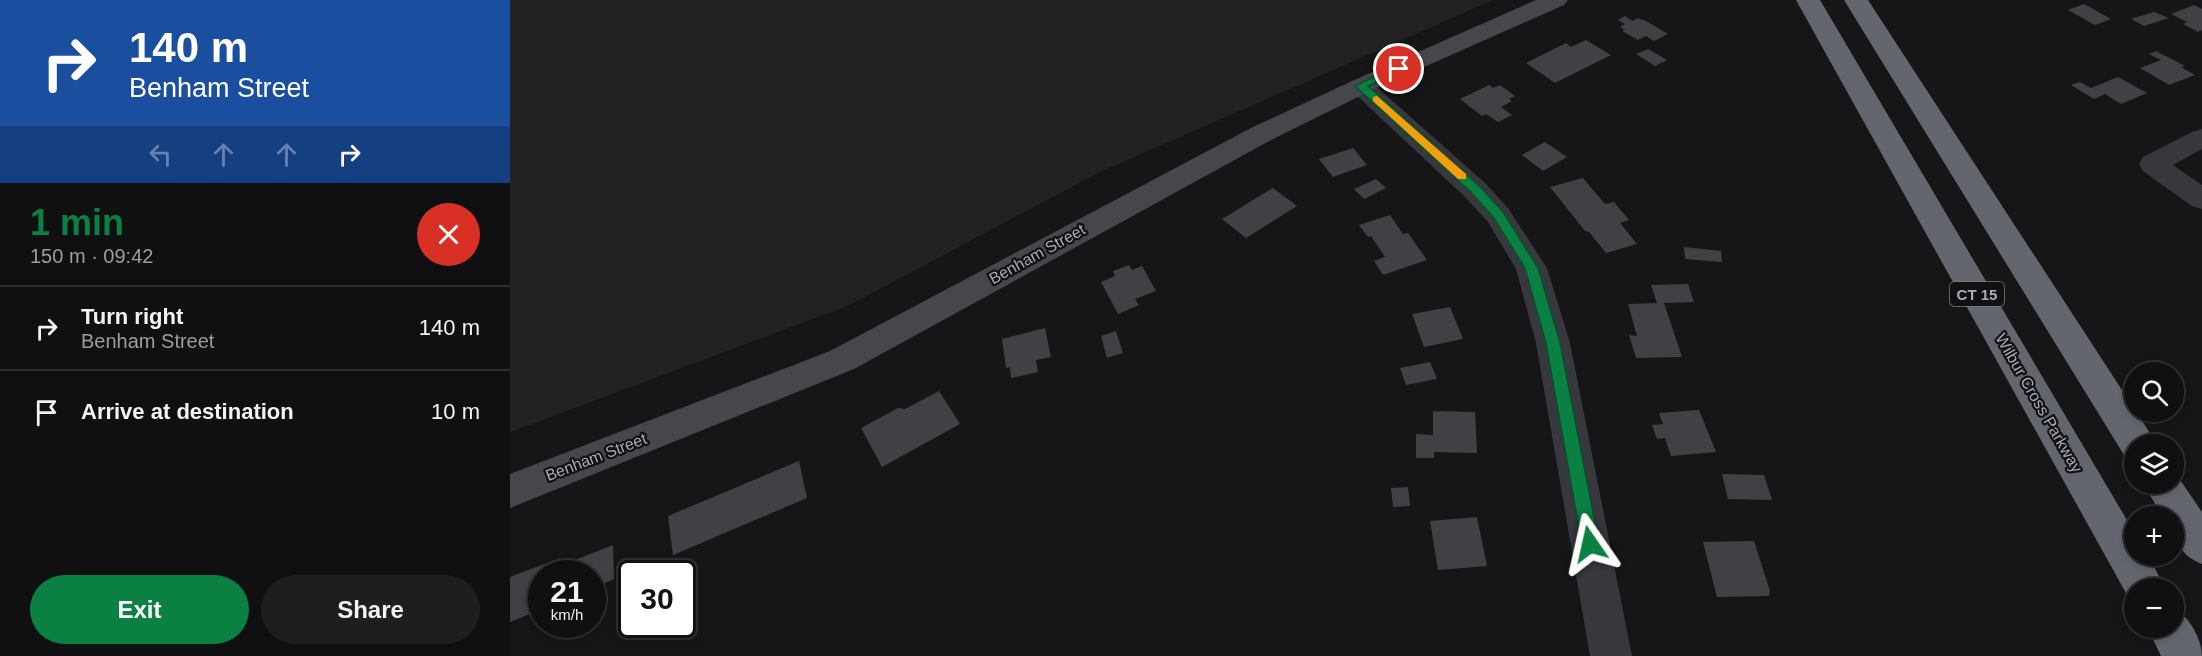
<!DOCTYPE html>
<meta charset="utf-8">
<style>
:root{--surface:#101012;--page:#1e1e20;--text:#f1f3f6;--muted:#9c9d9f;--line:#303032;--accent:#0b8043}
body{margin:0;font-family:Helvetica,sans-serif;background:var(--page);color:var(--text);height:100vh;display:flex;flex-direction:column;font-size:22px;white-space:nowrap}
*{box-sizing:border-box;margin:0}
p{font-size:20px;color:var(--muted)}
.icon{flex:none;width:33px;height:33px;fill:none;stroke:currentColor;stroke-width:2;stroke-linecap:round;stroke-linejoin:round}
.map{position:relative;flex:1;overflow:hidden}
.sheet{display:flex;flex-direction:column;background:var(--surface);width:510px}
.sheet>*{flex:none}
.hud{background:#1a4fa0;color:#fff;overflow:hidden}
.controls{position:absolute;left:1614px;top:362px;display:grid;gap:12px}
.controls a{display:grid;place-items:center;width:60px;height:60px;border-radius:50%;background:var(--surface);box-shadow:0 3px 9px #0003,0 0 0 2px var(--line);font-size:30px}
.speed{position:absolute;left:18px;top:560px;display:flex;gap:12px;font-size:30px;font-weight:700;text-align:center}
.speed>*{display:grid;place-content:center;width:78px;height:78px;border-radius:50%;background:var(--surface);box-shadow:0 3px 9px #0003,0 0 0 2px var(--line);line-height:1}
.speed small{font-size:15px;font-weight:400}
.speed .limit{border:3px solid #111;border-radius:9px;background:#fff;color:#111}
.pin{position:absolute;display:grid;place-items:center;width:51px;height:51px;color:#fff;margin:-26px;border:3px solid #fff;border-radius:50%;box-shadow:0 2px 6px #0007}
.me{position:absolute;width:66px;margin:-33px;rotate:349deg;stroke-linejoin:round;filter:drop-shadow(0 0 4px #0008)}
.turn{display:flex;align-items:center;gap:21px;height:126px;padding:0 30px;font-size:27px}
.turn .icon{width:78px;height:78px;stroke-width:2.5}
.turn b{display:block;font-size:42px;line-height:51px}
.lanes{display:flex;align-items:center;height:57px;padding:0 30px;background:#0003;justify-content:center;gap:30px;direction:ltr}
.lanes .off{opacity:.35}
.round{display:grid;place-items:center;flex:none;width:63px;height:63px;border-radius:32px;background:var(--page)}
.overview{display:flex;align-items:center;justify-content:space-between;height:102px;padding:0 30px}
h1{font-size:36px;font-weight:800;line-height:45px;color:var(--accent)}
.action{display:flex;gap:12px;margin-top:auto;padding:12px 30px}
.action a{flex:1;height:69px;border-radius:36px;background:var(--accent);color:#fff;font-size:24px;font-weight:800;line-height:69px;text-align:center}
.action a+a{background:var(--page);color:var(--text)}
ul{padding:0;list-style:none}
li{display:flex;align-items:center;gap:18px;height:84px;padding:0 30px;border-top:2px solid var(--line)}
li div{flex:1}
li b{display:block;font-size:22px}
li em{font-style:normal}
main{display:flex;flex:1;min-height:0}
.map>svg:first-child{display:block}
.built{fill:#222225}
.building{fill:#404145}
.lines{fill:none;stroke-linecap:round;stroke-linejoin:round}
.street{fill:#37383d;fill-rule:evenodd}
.secondary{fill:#45474d;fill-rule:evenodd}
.highway{fill:#63666e;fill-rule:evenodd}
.route{fill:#0b8043;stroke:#07532c;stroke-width:1.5}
.slow{fill:#f59e0b}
.labels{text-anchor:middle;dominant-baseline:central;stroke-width:4.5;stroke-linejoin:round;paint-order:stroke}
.shield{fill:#111113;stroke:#7b7e86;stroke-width:1.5}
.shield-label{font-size:15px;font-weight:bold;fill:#a8adb8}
.street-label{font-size:16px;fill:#a8adb8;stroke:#111113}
</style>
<main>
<section class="sheet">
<div class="hud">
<div class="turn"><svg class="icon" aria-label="right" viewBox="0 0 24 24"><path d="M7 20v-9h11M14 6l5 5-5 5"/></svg><div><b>140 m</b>Benham Street</div></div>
<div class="lanes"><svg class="icon off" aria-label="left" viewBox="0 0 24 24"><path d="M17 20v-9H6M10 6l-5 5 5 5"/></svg><svg class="icon off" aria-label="ahead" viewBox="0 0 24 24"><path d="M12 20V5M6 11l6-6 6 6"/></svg><svg class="icon off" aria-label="ahead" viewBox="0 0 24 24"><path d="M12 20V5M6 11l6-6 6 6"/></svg><svg class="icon" aria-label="right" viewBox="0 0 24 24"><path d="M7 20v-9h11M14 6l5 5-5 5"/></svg></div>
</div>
<div class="overview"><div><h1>1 min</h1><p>150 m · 09:42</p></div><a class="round" style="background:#d93025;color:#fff"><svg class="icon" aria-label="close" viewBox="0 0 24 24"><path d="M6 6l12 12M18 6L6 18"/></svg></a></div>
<ul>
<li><svg class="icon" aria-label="right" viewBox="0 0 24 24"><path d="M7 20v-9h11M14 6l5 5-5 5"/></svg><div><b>Turn right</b><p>Benham Street</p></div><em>140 m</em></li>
<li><svg class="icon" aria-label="arrive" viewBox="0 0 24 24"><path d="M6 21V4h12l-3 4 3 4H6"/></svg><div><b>Arrive at destination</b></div><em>10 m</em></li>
</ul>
<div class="action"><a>Exit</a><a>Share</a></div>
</section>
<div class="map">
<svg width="1692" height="656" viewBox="0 0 1692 656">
<rect width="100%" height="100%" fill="#161618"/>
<polygon class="built" points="0,0 983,0 588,173 338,306 0,432"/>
<g class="building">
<polygon points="1574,4 1601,19 1585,25 1558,10"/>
<polygon points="1684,5 1692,9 1692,30 1688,32 1673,24 1677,22 1661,14"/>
<polygon points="1644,12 1659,18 1634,26 1621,19"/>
<polygon points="1115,16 1123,21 1128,18 1136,21 1158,34 1144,41 1136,36 1128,40 1112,31 1115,30 1110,27 1115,24 1108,20"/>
<polygon points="1076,40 1101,55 1045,83 1016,63 1056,43 1061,47"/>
<polygon points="1138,49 1157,60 1145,66 1126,54"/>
<polygon points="1646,51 1675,66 1671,67 1685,75 1659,85 1630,68 1651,60 1639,54"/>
<polygon points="1608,77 1637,93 1611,104 1595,94 1584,99 1561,85 1570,82 1581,88"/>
<polygon points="979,85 983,88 990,85 1005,96 999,99 1002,101 991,107 1002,115 988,122 976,114 972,116 950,99"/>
<polygon points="1035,142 1057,157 1033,171 1012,155"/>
<polygon points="843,148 857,165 823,177 809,159"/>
<polygon points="1073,178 1095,204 1104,202 1119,220 1110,223 1127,244 1096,253 1079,232 1075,231 1040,187"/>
<polygon points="866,179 876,188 854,199 844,189"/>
<polygon points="763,188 787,206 736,238 712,219"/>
<polygon points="880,215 893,234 898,233 917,260 873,275 864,261 875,257 861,236 858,237 849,225"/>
<polygon points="1174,247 1211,251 1212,262 1175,259"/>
<polygon points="619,265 622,270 632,266 646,291 625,299 629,305 608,314 591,282 605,276 603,271"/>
<polygon points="1178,284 1184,302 1154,303 1172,357 1126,358 1119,335 1127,336 1118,304 1147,303 1141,285"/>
<polygon points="940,307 953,339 914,347 902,314"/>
<polygon points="535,328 541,357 526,360 528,372 501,378 500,367 496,368 492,339"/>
<polygon points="606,331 613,353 597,358 591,336"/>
<polygon points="920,362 927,379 896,385 890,368"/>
<polygon points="429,391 450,424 372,467 351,428 388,408 395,409"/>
<polygon points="1189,410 1206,452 1161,456 1155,438 1147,439 1142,425 1153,424 1149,413"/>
<polygon points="923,411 965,412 967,453 924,452 924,458 906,458 906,434 923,435"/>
<polygon points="289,461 297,498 163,555 158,516"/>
<polygon points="1212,474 1254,475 1262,500 1218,499"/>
<polygon points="898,487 900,506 883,507 881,488"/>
<polygon points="967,517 977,566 928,570 920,521"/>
<polygon points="1244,541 1260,591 1259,596 1207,597 1193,542"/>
<polygon points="103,545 104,579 82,588 82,573 32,573 32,609 0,622 0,577 50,558 50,566"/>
</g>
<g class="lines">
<g class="street">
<polygon points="851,78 860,81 975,183 998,208 1037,268 1060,343 1122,656 1080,656 1026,343 1006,269 978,222 955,197 842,91 838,86 842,81"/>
<polygon points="1692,129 1692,149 1663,165 1692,185 1692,209 1682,206 1633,171 1629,164 1633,157 1682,132"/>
</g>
<polygon class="secondary" points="1026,0 1058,0 1054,5 860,91 761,140 344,369 0,508 0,474 320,351 741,128 842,81"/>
<g class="highway">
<polygon points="1286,0 1310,0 1624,532 1624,555 1638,555 1655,588 1624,588 1624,603 1621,602"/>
<polygon points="1334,0 1358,0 1640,433 1645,444 1624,444 1624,459 1614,455"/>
<path d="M1664 471 1692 512V564C1669 555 1664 539 1664 516H1652L1633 483H1664Z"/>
<path d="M1664 609C1679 615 1692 640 1692 656H1651L1637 627H1664Z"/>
</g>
</g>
<polygon class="route" points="889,65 894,69 892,71 858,86 970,187 993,212 1028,268 1050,343 1089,544 1086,549 1080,552 1075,549 1072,544 1036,343 1015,268 984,218 961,192 845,86"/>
<polygon class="slow" points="867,96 956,174 956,179 948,179 863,101 863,97"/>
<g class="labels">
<rect class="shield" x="1440" y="282" width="54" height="24" rx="4.5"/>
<g class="shield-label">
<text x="1467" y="294">CT 15</text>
</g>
<g class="street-label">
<text transform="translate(527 254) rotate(-29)">Benham Street</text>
<text transform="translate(1529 403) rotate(60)">Wilbur Cross Parkway</text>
<text transform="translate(86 457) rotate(-21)">Benham Street</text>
</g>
</g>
</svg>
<div class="controls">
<a><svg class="icon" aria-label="search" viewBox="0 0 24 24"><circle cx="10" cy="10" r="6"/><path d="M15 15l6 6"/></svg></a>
<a><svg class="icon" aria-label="layers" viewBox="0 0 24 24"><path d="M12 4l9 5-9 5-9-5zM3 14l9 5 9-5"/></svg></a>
<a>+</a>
<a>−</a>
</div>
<div class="speed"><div>21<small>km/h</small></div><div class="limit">30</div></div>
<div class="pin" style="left:889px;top:69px;background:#d93025"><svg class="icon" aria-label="arrive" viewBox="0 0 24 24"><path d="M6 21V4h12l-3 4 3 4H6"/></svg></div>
<svg class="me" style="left:1080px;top:544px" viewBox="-20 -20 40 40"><path d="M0-17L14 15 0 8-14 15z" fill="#0b8043" stroke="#fff" stroke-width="4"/></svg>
</div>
</main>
